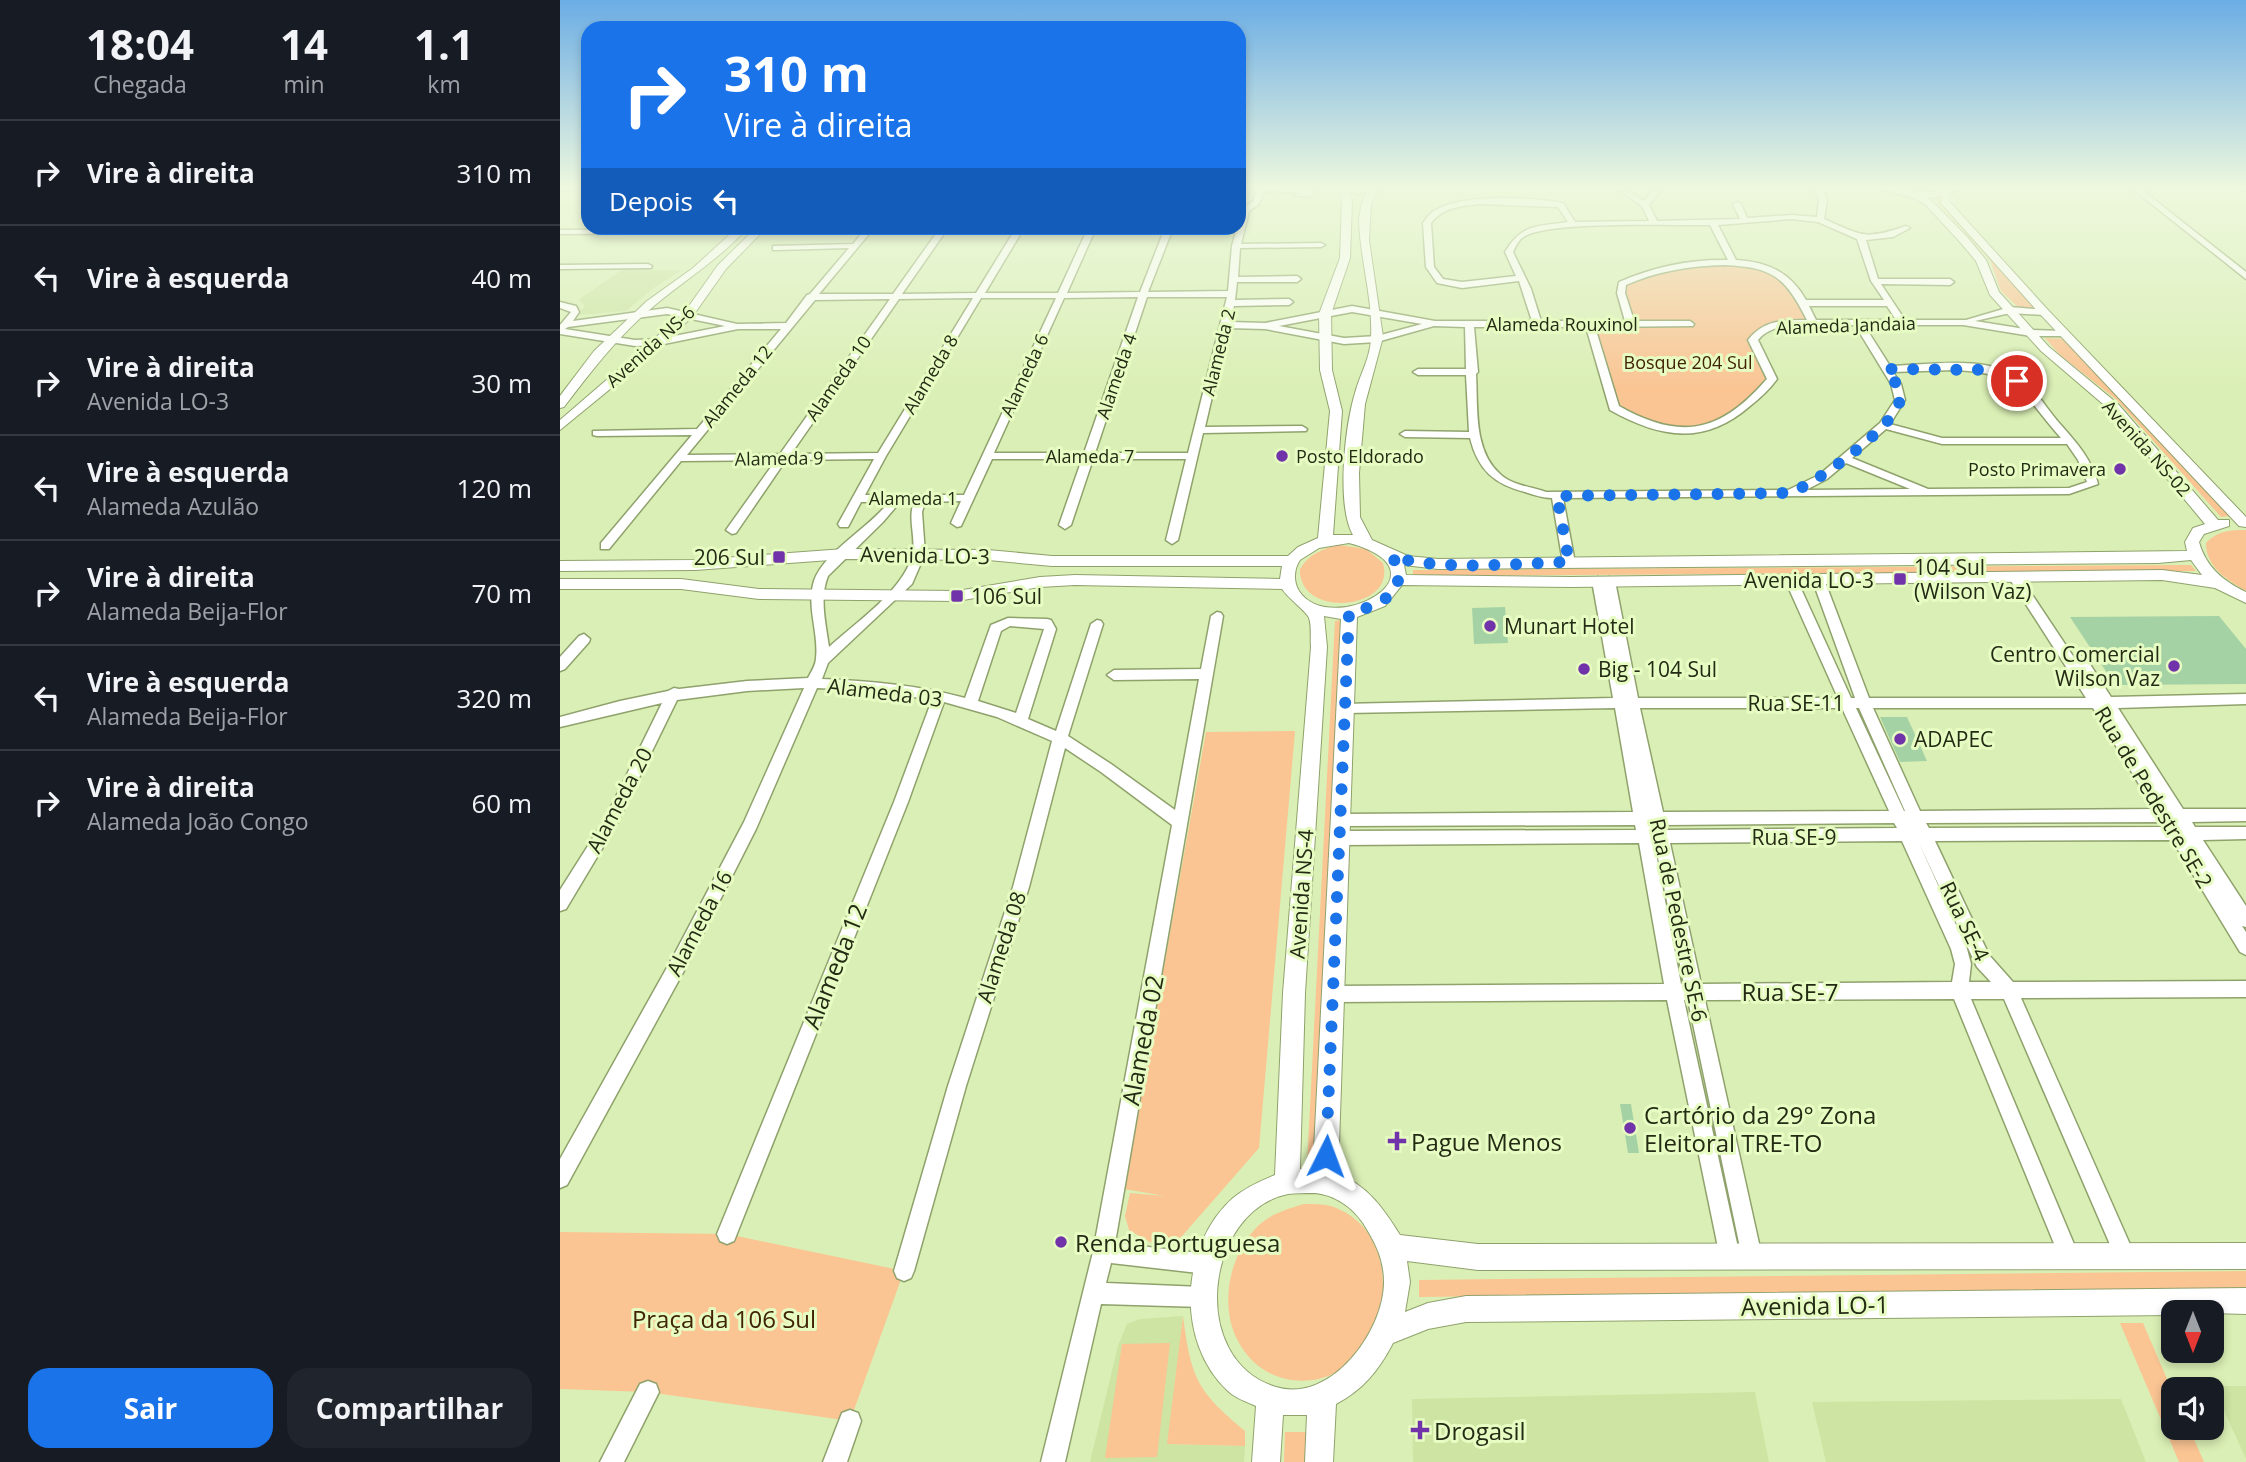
<!DOCTYPE html>
<html lang="pt">
<meta charset="utf-8">
<style>
:root{--surface:#171b24;--page:#20242c;--text:#f1f3f6;--muted:#9ea1a6;--line:#363941;--accent:#1a73e8}
body{margin:0;font-family:"Open Sans",sans-serif;background:var(--page);color:var(--text);height:100vh;display:flex;flex-direction:column;font-size:26px;white-space:nowrap}
*{box-sizing:border-box;margin:0}
p{font-size:23px;color:var(--muted)}
.icon{flex:none;width:38px;height:38px;fill:none;stroke:currentColor;stroke-width:2;stroke-linecap:round;stroke-linejoin:round}
.map{position:relative;flex:1;overflow:hidden}
.drawer{display:flex;flex-direction:column;background:var(--surface);width:560px}
.drawer>*{flex:none}
.guide{position:absolute;left:21px;top:21px;width:665px;height:214px;border-radius:21px;box-shadow:0 4px 10px #0003;background:#1a73e8;color:#fff;overflow:hidden}
.needle{width:46px;rotate:180deg}
.tools{position:absolute;left:1601px;top:1300px;display:grid;gap:14px}
.tools a{display:grid;place-items:center;width:63px;height:63px;border-radius:14px;background:var(--surface);box-shadow:0 4px 10px #0003;font-size:35px}
.pin{position:absolute;display:grid;place-items:center;width:60px;height:60px;color:#fff;margin:-30px;border:4px solid #fff;border-radius:50%;box-shadow:0 2px 7px #0007}
.me{position:absolute;width:77px;margin:-38px;rotate:3deg;stroke-linejoin:round;filter:drop-shadow(0 0 5px #0008)}
.turn{display:flex;align-items:center;gap:24px;height:147px;padding:0 28px;font-size:32px}
.turn .icon{width:91px;height:91px;stroke-width:2.5}
.turn b{display:block;font-size:49px;line-height:60px}
.then{display:flex;align-items:center;height:66px;padding:0 28px;background:#0003;gap:14px;font-size:26px}
.eta{display:flex;justify-content:space-evenly;align-items:center;height:119px;text-align:center}
.eta b{font-size:42px;font-weight:700;line-height:49px}
.cta{display:flex;gap:14px;margin-top:auto;padding:14px 28px}
.cta a{flex:1;height:80px;border-radius:21px;background:var(--accent);color:#fff;font-size:28px;font-weight:700;line-height:80px;text-align:center}
.cta a+a{background:var(--page);color:var(--text)}
ul{padding:0;list-style:none}
li{display:flex;align-items:center;gap:21px;height:105px;padding:0 28px;border-top:2px solid var(--line)}
li div{flex:1}
li b{display:block;font-size:26px}
li em{font-style:normal}
main{display:flex;flex:1;min-height:0}
.map>svg:first-child{display:block}
.built{fill:#cde4a3}
.green{fill:#fac493}
.building{fill:#a5d2a4}
.lines{fill:none;stroke-linecap:round;stroke-linejoin:round}
.minor-casing{stroke:#8fa26c;stroke-width:3}
.tertiary-casing{stroke:#8fa26c;stroke-width:2}
.secondary-casing{stroke:#8fa26c;stroke-width:3}
.primary-casing{stroke:#8fa26c;stroke-width:3}
.minor{fill:#fff;fill-rule:evenodd}
.tertiary{fill:#fff;fill-rule:evenodd}
.secondary{fill:#fff;fill-rule:evenodd}
.primary{fill:#fff;fill-rule:evenodd}
.route{stroke:#1a73e8;stroke-width:12;stroke-dasharray:0 21.6}
.poi-dot{fill:#7133a9;stroke:#e7fcc2;stroke-width:2.5}
.labels{text-anchor:middle;dominant-baseline:central;stroke-width:6;stroke-linejoin:round;paint-order:stroke}
.far-street-label{font-size:18px;fill:#242b15;stroke:#e7fcc2}
.far-park-label{font-size:18px;fill:#402405;stroke:#e7fcc2}
.far-poi-label{font-size:18px;fill:#242b15;stroke:#e7fcc2;text-anchor:start}
.street-label{font-size:21px;fill:#242b15;stroke:#e7fcc2}
.poi-label{font-size:21px;fill:#242b15;stroke:#e7fcc2;text-anchor:start}
.near-street-label{font-size:24px;fill:#242b15;stroke:#e7fcc2}
.near-poi-label{font-size:24px;fill:#242b15;stroke:#e7fcc2;text-anchor:start}
.near-park-label{font-size:24px;fill:#402405;stroke:#e7fcc2}
</style>
<main>
<section class="drawer">
<div class="eta">
<div><b>18:04</b><p>Chegada</p></div>
<div><b>14</b><p>min</p></div>
<div><b>1.1</b><p>km</p></div>
</div>
<ul>
<li><svg class="icon" aria-label="right" viewBox="0 0 24 24"><path d="M7 20v-9h11M14 6l5 5-5 5"/></svg><div><b>Vire à direita</b></div><em>310 m</em></li>
<li><svg class="icon" aria-label="left" viewBox="0 0 24 24"><path d="M17 20v-9H6M10 6l-5 5 5 5"/></svg><div><b>Vire à esquerda</b></div><em>40 m</em></li>
<li><svg class="icon" aria-label="right" viewBox="0 0 24 24"><path d="M7 20v-9h11M14 6l5 5-5 5"/></svg><div><b>Vire à direita</b><p>Avenida LO-3</p></div><em>30 m</em></li>
<li><svg class="icon" aria-label="left" viewBox="0 0 24 24"><path d="M17 20v-9H6M10 6l-5 5 5 5"/></svg><div><b>Vire à esquerda</b><p>Alameda Azulão</p></div><em>120 m</em></li>
<li><svg class="icon" aria-label="right" viewBox="0 0 24 24"><path d="M7 20v-9h11M14 6l5 5-5 5"/></svg><div><b>Vire à direita</b><p>Alameda Beija-Flor</p></div><em>70 m</em></li>
<li><svg class="icon" aria-label="left" viewBox="0 0 24 24"><path d="M17 20v-9H6M10 6l-5 5 5 5"/></svg><div><b>Vire à esquerda</b><p>Alameda Beija-Flor</p></div><em>320 m</em></li>
<li><svg class="icon" aria-label="right" viewBox="0 0 24 24"><path d="M7 20v-9h11M14 6l5 5-5 5"/></svg><div><b>Vire à direita</b><p>Alameda João Congo</p></div><em>60 m</em></li>
</ul>
<div class="cta"><a>Sair</a><a>Compartilhar</a></div>
</section>
<div class="map">
<svg width="1686" height="1462" viewBox="0 0 1686 1462">
<rect width="100%" height="100%" fill="#daefb5"/>
<g class="built">
<polygon points="62,270 122,270 92,289 66,311 19,315 25,305 18,300"/>
<polygon points="623,1316 608,1444 685,1446 684,1462 530,1462 558,1346 567,1324 580,1319"/>
<polygon points="1653,1386 1686,1386 1686,1459"/>
<polygon points="1195,1392 1209,1462 853,1462 852,1399"/>
<polygon points="1561,1399 1586,1462 1266,1462 1252,1402"/>
</g>
<g class="green">
<polygon points="1372,196 1379,196 1477,308 1459,308 1441,291 1430,260"/>
<polygon points="1159,262 1217,271 1253,323 1219,324 1193,340 1212,379 1165,421 1118,432 1054,408 1030,325 1070,324 1062,284 1074,277"/>
<polygon points="1485,338 1507,339 1671,516 1661,517 1557,400 1500,355"/>
<path d="M1686 530V591C1667 580 1646 567 1646 543 1657 531 1670 530 1686 530Z"/>
<path d="M779 545 806 549 823 563C837 611 738 619 740 569 749 554 762 549 779 545Z"/>
<polygon points="1631,565 1636,571 853,576 853,570"/>
<polygon points="783,620 759,1166 747,1166 775,621"/>
<polygon points="735,731 699,1148 616,1243 592,1243 569,1230 565,1216 570,1193 605,1196 564,1189 646,732"/>
<path d="M744 1204C753 1204 763 1204 771 1206 861 1236 825 1393 732 1380 708 1377 689 1362 678 1341 659 1306 669 1255 697 1227 710 1214 727 1209 744 1204Z"/>
<polygon points="0,1232 167,1234 344,1271 290,1421 88,1392 0,1389"/>
<polygon points="1686,1271 1686,1288 859,1297 859,1280"/>
<path d="M623 1316C631 1378 637 1391 685 1431V1446L607 1444Z"/>
<polygon points="1560,1323 1583,1323 1613,1393 1614,1428 1629,1428 1644,1462 1619,1462"/>
<polygon points="610,1343 597,1457 545,1458 562,1344"/>
<polygon points="725,1432 751,1432 750,1462 724,1462"/>
</g>
<g class="building">
<polygon points="945,607 948,643 914,644 912,608"/>
<polygon points="1659,616 1686,649 1686,684 1555,685 1510,617"/>
<polygon points="1320,717 1347,717 1367,761 1340,762"/>
<polygon points="1060,1104 1071,1104 1079,1153 1068,1153"/>
</g>
<g class="lines">
<defs>
<g id="minor">
<path d="M1053 186H1061L1084 201 1097 186H1104L1089 205 1097 221 1180 219 1173 204 1177 202 1181 204 1187 218 1231 215 1257 217 1259 200 1255 190 1262 188 1267 200 1264 219C1303 236 1305 240 1346 226L1350 228 1333 237 1306 240 1318 279H1390L1394 282 1390 285 1321 284 1345 320H1406L1450 307 1487 310V314L1484 315 1450 313 1415 321 1471 330 1505 331 1508 332V336H1471L1403 325H1304L1330 366C1370 365 1427 354 1462 380 1478 392 1488 411 1501 425 1517 443 1532 460 1538 484L1509 494 1003 498 1015 563 1009 567 1003 563 992 498C983 498 974 495 965 492 934 484 918 470 910 438L845 437 840 434 845 431 909 432 906 375H858L853 372 858 369H906L905 327 874 326 817 342 784 344 705 329 668 328 645 427 742 426 747 429 746 431 643 433 618 540 612 544 606 540 626 459H533L511 525 505 529 499 525 522 459H432L401 526 397 527 391 523 401 501 365 502 362 512 365 554 352 584 268 663 262 679C310 681 358 685 405 698L431 625 448 618 487 619 491 620 496 629 468 719 496 731 531 624 537 620 541 621 543 624 508 736 551 764 615 810 639 679 554 680 547 675 554 670 641 669 651 616 657 612 661 613 663 616 555 1243 647 1254 654 1257 657 1264 654 1271 647 1274 551 1263 546 1283 642 1287 649 1290 652 1297 649 1304 642 1307 541 1304 505 1462H481L533 1252 612 825 541 772 505 748 469 887 406 1086 354 1271 351 1278 344 1281 337 1278 334 1271 388 1086 453 887 492 741 437 717 384 702 348 802 174 1241 167 1244 160 1241 157 1234 334 802 372 700 317 691 257 688 196 829 126 967 7 1185 0 1188V1159L114 955 184 822 244 688 187 691 117 700 55 827 6 909 0 911V890L45 819 102 703 0 727V717L60 701 108 691 114 688 119 689 187 681 248 678C251 672 256 665 256 658 259 633 246 606 254 581 263 553 310 527 329 502H301L288 527H280L278 524 314 459 226 460 176 533 172 534 166 530 216 460 121 461 49 549H41V543L132 435 37 436 33 435V431L137 429 221 329H178L99 345 75 346 0 334V325L11 312 0 308V302L16 306 19 312 13 321 107 308 177 324 226 323 247 295 250 294 289 248 216 250H213V246L293 244 306 228H314L259 294H333L380 228H388L342 294 416 293 456 228H464L425 293H498L528 228H536L507 293 580 292 605 228H613L588 292 668 291 672 246 677 228H679L681 210 693 201 697 190 707 187 750 189 754 191 749 197 733 195 741 193 708 191 703 193 699 204 689 211 681 244 761 243 765 245 761 247 680 248 678 277 737 276 741 279 737 282H677L675 300 729 299 733 302 729 305 674 306 670 322 705 323 792 306 875 321H972L959 281 902 288 877 283 866 267 863 223C866 219 869 214 874 211 902 193 970 197 1003 203L1015 222 1089 221 1082 206ZM921 204 998 207 1008 222C977 227 962 223 945 252L956 276 902 282 883 279 874 267 871 223C883 207 902 206 921 204ZM1231 219 1258 222 1297 239 1311 281 1324 300H1246C1230 272 1208 262 1176 260L1158 225ZM1150 225 1168 260C1131 259 1093 267 1059 282L1057 293 1065 321H981L971 289 953 252C955 248 958 241 962 238 983 220 1117 226 1150 225ZM1164 265C1213 267 1225 277 1247 320 1223 320 1204 320 1188 340L1207 379 1205 381C1159 434 1119 440 1059 406L1035 327 1133 326 1134 324 1130 321H1074L1065 293 1066 285C1097 271 1130 266 1164 265ZM578 297 524 453H434L504 298ZM587 297H667L628 453H535ZM413 298 318 453 231 454 339 299ZM421 298H496L404 495H305L326 456ZM330 299 220 454 127 455 255 300ZM1249 306H1327L1336 320H1256ZM792 312 862 324 817 336 784 338 719 326ZM107 314 165 326 99 339 75 340 5 329 8 327ZM1295 325 1331 384 1335 400 1320 423 1259 475 1228 490 986 492C972 487 951 485 940 474 913 450 918 407 916 374L918 372 914 327H1026L1050 410C1100 438 1144 446 1190 406 1200 398 1209 390 1217 379L1198 340C1216 317 1267 325 1295 325ZM1394 370C1462 373 1460 392 1501 438H1382L1330 424 1345 400 1341 384 1333 372ZM1326 429 1382 444H1507L1518 460 1527 482 1509 488 1368 489 1292 458ZM1286 463 1350 489 1246 490 1267 479ZM340 502H354C347 520 357 538 352 556 343 591 295 623 269 647 266 625 259 598 268 576L323 522ZM450 626 484 629 456 713 418 701 441 631Z"/>
<polygon points="1569,186 1577,186 1686,272 1686,279"/>
<polygon points="152,229 156,231 155,233 0,234 0,230"/>
<polygon points="88,264 92,266 91,268 0,269 0,265"/>
<path d="M1455 574 1459 575 1515 659 1521 656 1526 658 1551 697 1686 694V704L1558 708 1623 809H1686V821L1632 822 1635 827H1686V839L1643 840 1686 906V927L1682 926 1686 932V955L1680 952 1612 840 1375 841 1429 955 1453 982 1686 981V997L1461 998 1572 1249 1575 1256 1572 1263 1565 1266 1558 1263 1444 999H1411L1519 1256 1516 1263 1509 1266 1502 1263 1394 999 1145 1000 1202 1257 1199 1264 1192 1267 1185 1264 1182 1257 1128 1000H1124L1180 1257 1177 1264 1170 1267 1163 1264 1160 1257 1107 1000 774 1002 768 1000 765 994 768 988 774 986 1104 984 1079 843 782 845 777 843 774 838 777 833 782 831 1076 830 1075 825 783 826 778 824 775 820 778 816 783 814 1073 812 1055 708 786 713 779 708 781 704 1053 698 1032 581 1038 577 1044 580 1049 577 1055 581 1078 698H1278L1225 580 1231 576 1237 580 1291 698H1295L1252 579 1258 575 1264 579 1309 698H1526L1449 578ZM1080 708H1282L1329 811 1103 812ZM1296 708H1299L1345 811H1344ZM1313 708H1533L1594 809 1360 811ZM1601 822 1605 827 1369 828 1366 823ZM1334 823 1337 828 1107 830 1106 825ZM1342 841 1391 949 1395 964 1392 982 1141 984 1110 843ZM1358 841 1417 967 1431 982H1409L1411 964 1407 949ZM1094 843H1095L1124 984H1121Z"/>
<polygon points="24,634 30,639 29,642 5,669 0,671 0,657 19,636"/>
<polygon points="88,1381 96,1384 99,1392 64,1462 40,1462 80,1384"/>
<polygon points="290,1410 298,1413 301,1421 287,1462 263,1462 282,1413"/>
</g>
<g id="tertiary">
<path d="M784 186 789 189 792 200 790 258 771 314 772 370 782 411 773 535H793C776 505 785 426 795 393 800 374 811 357 811 337 813 298 800 259 799 220 801 208 802 193 813 186L818 189 811 203 809 240 823 337 805 404 799 473 800 517 812 540 848 556 878 559 1627 551 1625 542 1633 528 1645 524 1550 410 1481 351 1430 295 1416 261 1400 242 1365 204 1347 195V191L1350 190 1371 200 1408 238 1426 260 1439 292 1489 347 1558 404 1658 520H1669V526L1644 534 1639 542C1646 567 1663 581 1686 592V603L1655 588 1602 580 1011 587 842 585 825 606 797 617 778 1174C808 1186 823 1208 840 1235L918 1244 1686 1243V1269L918 1270 847 1261 850 1282 845 1312 868 1303 906 1296 1686 1288V1314L1614 1312V1315L906 1322 868 1329 833 1343C819 1370 803 1390 776 1404L773 1462H745L747 1415H723L720 1462H692L696 1406C687 1402 675 1398 668 1391 615 1342 620 1245 673 1198 685 1188 700 1181 715 1175L723 993 751 647C750 638 752 627 749 618 748 613 728 598 722 589L515 585 480 587 397 601 199 599 121 589H0V579H121L199 589 397 591 480 577 515 575 720 579 722 566H492L428 560 284 559 135 570 0 571V561L135 560 284 549 428 550 492 556H728L738 547 758 538 770 411 760 370 759 314 780 258 782 200 779 189ZM789 543C895 572 771 639 739 591 733 581 734 569 740 560L759 548ZM1631 560 1642 575 1602 570 1011 577 846 575 844 565 878 569 1598 563ZM764 616 781 619 753 1169H740L745 993 767 647ZM755 1193C775 1195 792 1207 803 1223 815 1242 824 1259 824 1282 824 1331 771 1404 716 1387 627 1360 645 1211 728 1194 736 1193 746 1193 755 1193Z"/>
<polygon points="1384,191 1390,191 1389,201 1488,310 1686,517 1686,527 1679,526 1480,314 1381,203"/>
<path d="M177 228H187C160 259 126 279 95 305 59 335 32 370 4 407L0 408V396L34 351 87 301 133 268Z"/>
<polygon points="196,228 206,228 166,269 132,317 88,358 0,430 0,420 124,313 158,265"/>
</g>
<g id="secondary">
<polygon points="0,186 28,186 28,189 0,190"/>
<polygon points="768,186 829,186 799,194"/>
<path d="M1320 186 1372 192 1391 186H1402C1383 204 1341 200 1320 186Z"/>
</g>
<polygon id="primary" points="1678,186 1686,186 1686,191"/>
</defs>
<use href="#minor" class="minor-casing"/>
<use href="#tertiary" class="tertiary-casing"/>
<use href="#secondary" class="secondary-casing"/>
<use href="#primary" class="primary-casing"/>
<use href="#minor" class="minor"/>
<use href="#tertiary" class="tertiary"/>
<use href="#secondary" class="secondary"/>
<use href="#primary" class="primary"/>
</g>
<linearGradient id="sky" x2="0" y2="1"><stop stop-color="#6bade5"/><stop offset="0.48" stop-color="#eef8de"/><stop offset="1" stop-color="#eef8de" stop-opacity="0"/></linearGradient>
<rect width="1686" height="390" fill="url(#sky)"/>
<g class="lines">
<path class="route" d="M766 1156 789 613C819 606 853 591 832 556 878 572 959 563 1009 562L997 496 1230 493C1253 485 1340 424 1340 398 1340 387 1332 377 1326 369L1434 370 1457 381"/>
</g>
<g class="poi-dot">
<circle cx="722" cy="456" r="7"/>
<circle cx="1560" cy="469" r="7"/>
<rect x="212" y="550" width="14" height="14" rx="3.5"/>
<rect x="1333" y="572" width="14" height="14" rx="3.5"/>
<rect x="390" y="589" width="14" height="14" rx="3.5"/>
<circle cx="930" cy="626" r="7"/>
<circle cx="1614" cy="666" r="7"/>
<circle cx="1024" cy="669" r="7"/>
<circle cx="1340" cy="739" r="7"/>
<circle cx="1070" cy="1128" r="7"/>
<path d="M833.5 1130.5h7v7h7v7h-7v7h-7v-7h-7v-7h7z"/>
<circle cx="501" cy="1242" r="7"/>
<path d="M856.5 1419.5h7v7h7v7h-7v7h-7v-7h-7v-7h7z"/>
</g>
<g class="labels">
<g class="far-street-label">
<text x="1002" y="324">Alameda Rouxinol</text>
<text transform="translate(1286 325) rotate(-2)">Alameda Jandaia</text>
<text transform="translate(90 346) rotate(-42)">Avenida NS-6</text>
<text transform="translate(658 352) rotate(-76)">Alameda 2</text>
<text transform="translate(370 374) rotate(-59)">Alameda 8</text>
<text transform="translate(464 375) rotate(-65)">Alameda 6</text>
<text transform="translate(556 376) rotate(-71)">Alameda 4</text>
<text transform="translate(278 378) rotate(-55)">Alameda 10</text>
<text transform="translate(177 386) rotate(-51)">Alameda 12</text>
<text transform="translate(1587 448) rotate(48)">Avenida NS-02</text>
<text x="530" y="456">Alameda 7</text>
<text transform="translate(219 458) rotate(-1)">Alameda 9</text>
<text x="353" y="498">Alameda 1</text>
</g>
<g class="far-park-label">
<text x="1128" y="362">Bosque 204 Sul</text>
</g>
<g class="far-poi-label">
<text x="736" y="456">Posto Eldorado</text>
<text x="1546" y="469" text-anchor="end">Posto Primavera</text>
</g>
<g class="street-label">
<text transform="translate(365 555) rotate(1)">Avenida LO-3</text>
<text x="1249" y="580">Avenida LO-3</text>
<text transform="translate(325 692) rotate(7)">Alameda 03</text>
<text x="1236" y="703">Rua SE-11</text>
<text transform="translate(1594 797) rotate(59)">Rua de Pedestre SE-2</text>
<text transform="translate(59 800) rotate(-62)">Alameda 20</text>
<text x="1234" y="837">Rua SE-9</text>
<text transform="translate(741 894) rotate(-86)">Avenida NS-4</text>
<text transform="translate(1119 920) rotate(78)">Rua de Pedestre SE-6</text>
<text transform="translate(1405 921) rotate(64)">Rua SE-4</text>
<text transform="translate(139 923) rotate(-62)">Alameda 16</text>
<text transform="translate(441 947) rotate(-72)">Alameda 08</text>
</g>
<g class="poi-label">
<text x="205" y="557" text-anchor="end">206 Sul</text>
<text x="1354" y="567">104 Sul<tspan x="1354" dy="24">(Wilson Vaz)</tspan></text>
<text x="411" y="596">106 Sul</text>
<text x="944" y="626">Munart Hotel</text>
<text x="1600" y="654" text-anchor="end">Centro Comercial<tspan x="1600" dy="24">Wilson Vaz</tspan></text>
<text x="1038" y="669">Big - 104 Sul</text>
<text x="1354" y="739">ADAPEC</text>
</g>
<g class="near-street-label">
<text transform="translate(274 966) rotate(-68)">Alameda 12</text>
<text x="1230" y="991">Rua SE-7</text>
<text transform="translate(582 1040) rotate(-79)">Alameda 02</text>
<text transform="translate(1255 1305) rotate(-1)">Avenida LO-1</text>
</g>
<g class="near-poi-label">
<text x="1084" y="1114">Cartório da 29° Zona<tspan x="1084" dy="28">Eleitoral TRE-TO</tspan></text>
<text x="851" y="1141">Pague Menos</text>
<text x="515" y="1242">Renda Portuguesa</text>
<text x="874" y="1430">Drogasil</text>
</g>
<g class="near-park-label">
<text x="164" y="1318">Praça da 106 Sul</text>
</g>
</g>
</svg>
<div class="tools">
<a><svg class="needle" viewBox="-14 -14 28 28"><path d="M0-13l5 13h-10z" fill="#e53935"/><path d="M0 13l5-13h-10z" fill="#9ea1a6"/></svg></a>
<a><svg class="icon" aria-label="sound" viewBox="0 0 24 24"><path d="M4 9h4l5-4v14l-5-4H4zM17 9q2 3 0 6"/></svg></a>
</div>
<div class="pin" style="left:1457px;top:381px;background:#d93025"><svg class="icon" aria-label="arrive" viewBox="0 0 24 24"><path d="M6 21V4h12l-3 4 3 4H6"/></svg></div>
<svg class="me" style="left:766px;top:1156px" viewBox="-20 -20 40 40"><path d="M0-17L14 15 0 8-14 15z" fill="#1a73e8" stroke="#fff" stroke-width="4"/></svg>
<div class="guide">
<div class="turn"><svg class="icon" aria-label="right" viewBox="0 0 24 24"><path d="M7 20v-9h11M14 6l5 5-5 5"/></svg><div><b>310 m</b>Vire à direita</div></div>
<div class="then">Depois<svg class="icon" aria-label="left" viewBox="0 0 24 24"><path d="M17 20v-9H6M10 6l-5 5 5 5"/></svg></div>
</div>
</div>
</main>
